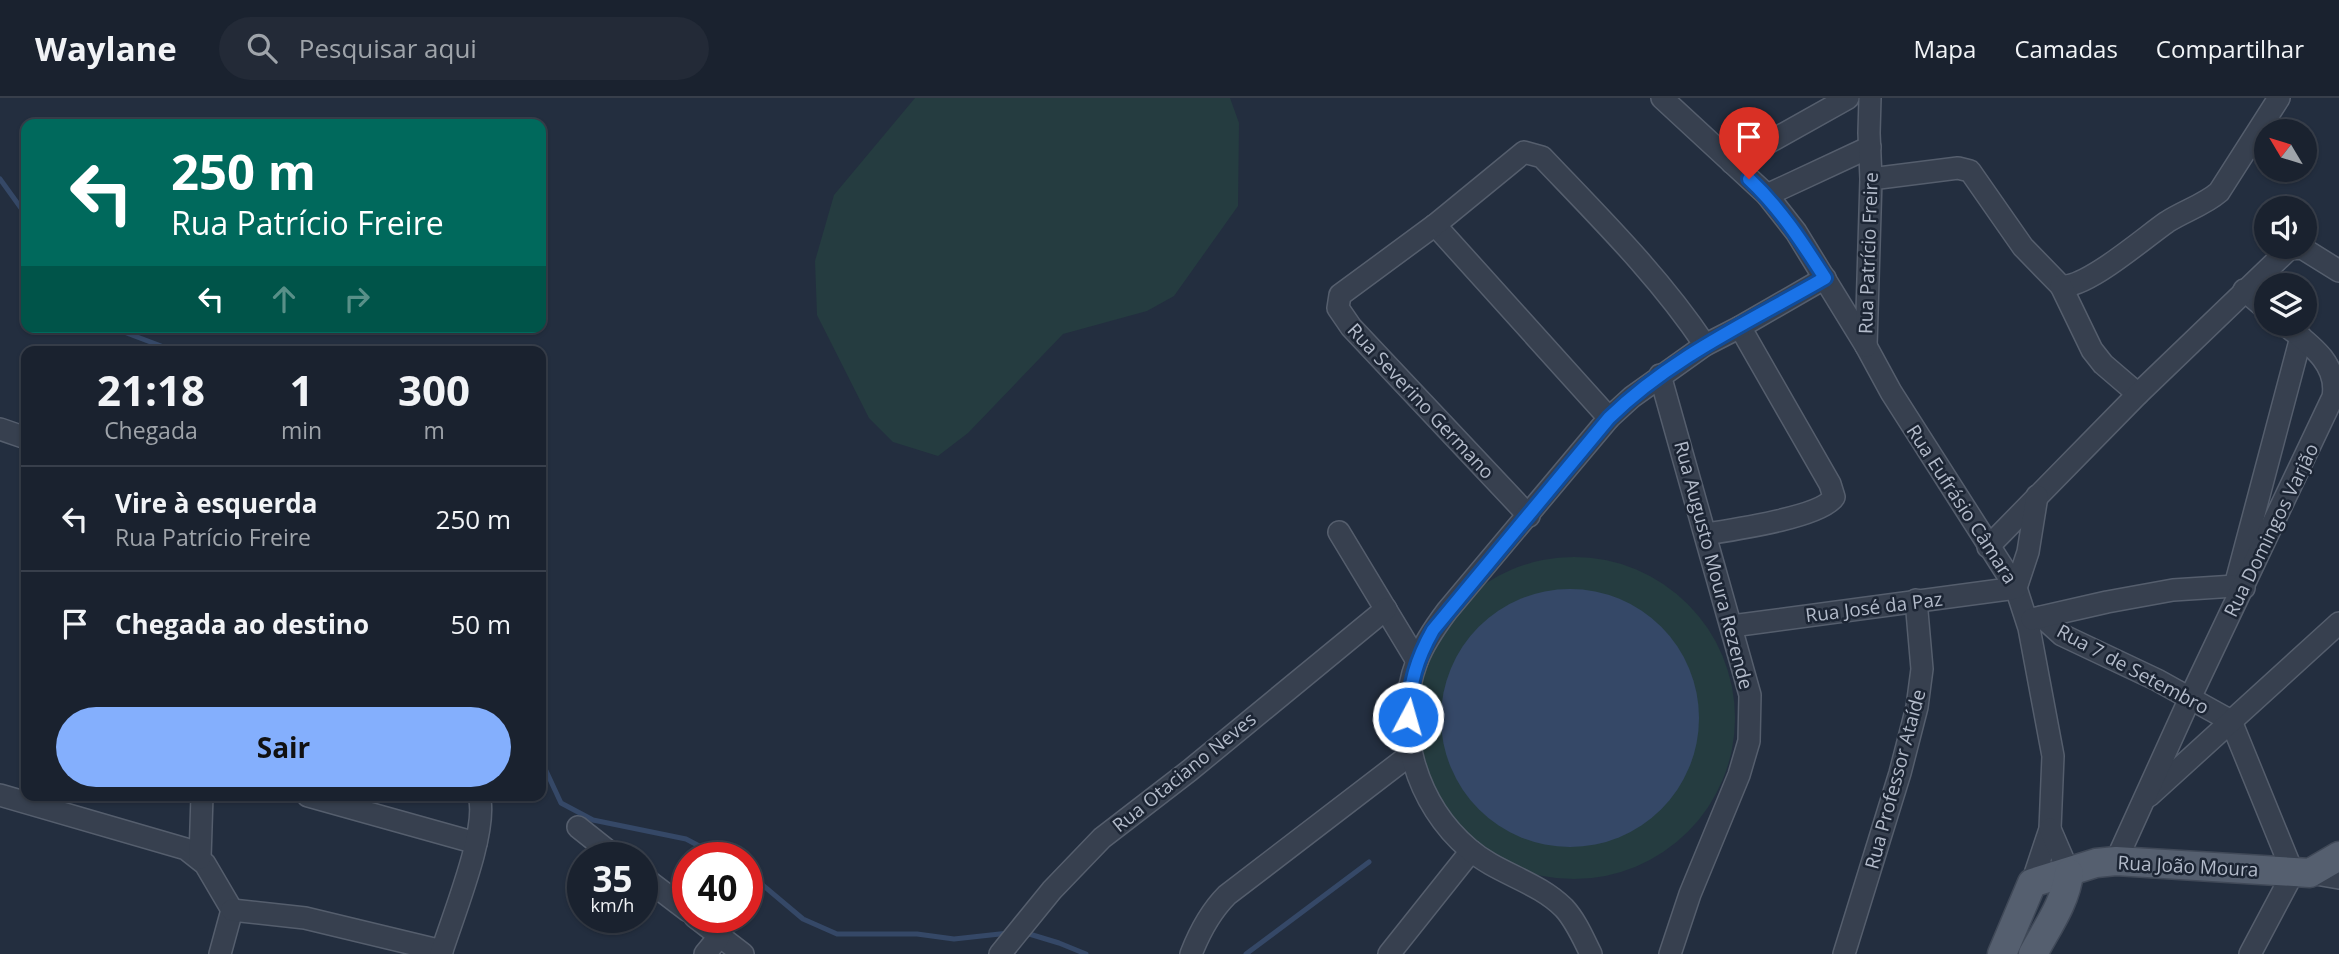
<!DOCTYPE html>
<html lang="pt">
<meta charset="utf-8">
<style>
:root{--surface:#1a222f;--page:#232a37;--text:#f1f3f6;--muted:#9fa4aa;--line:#383f4b;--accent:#84affd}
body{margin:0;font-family:"Open Sans",sans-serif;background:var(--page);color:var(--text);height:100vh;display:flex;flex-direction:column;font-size:26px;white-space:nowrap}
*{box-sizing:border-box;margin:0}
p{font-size:23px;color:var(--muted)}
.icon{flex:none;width:38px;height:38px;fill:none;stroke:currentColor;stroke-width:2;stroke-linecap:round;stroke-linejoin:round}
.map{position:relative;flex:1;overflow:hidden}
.panel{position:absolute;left:21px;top:248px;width:525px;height:455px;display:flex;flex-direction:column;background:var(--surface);border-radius:14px;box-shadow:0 2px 5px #0004,0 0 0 2px var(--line)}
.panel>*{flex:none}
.banner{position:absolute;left:21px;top:21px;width:525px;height:214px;border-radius:14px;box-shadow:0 2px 5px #0004,0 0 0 2px var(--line);background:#00695c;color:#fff;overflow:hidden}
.needle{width:46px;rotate:308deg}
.fabs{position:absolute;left:2254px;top:21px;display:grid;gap:14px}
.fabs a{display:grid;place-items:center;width:63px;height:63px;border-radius:50%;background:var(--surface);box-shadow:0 2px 5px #0004,0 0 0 2px var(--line);font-size:35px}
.speed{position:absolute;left:567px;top:744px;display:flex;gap:14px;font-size:35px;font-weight:700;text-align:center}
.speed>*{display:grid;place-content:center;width:91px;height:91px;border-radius:50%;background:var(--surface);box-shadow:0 2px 5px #0004,0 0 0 2px var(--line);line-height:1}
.speed small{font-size:18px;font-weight:400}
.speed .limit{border:10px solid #d22;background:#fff;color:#111}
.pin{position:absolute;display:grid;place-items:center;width:60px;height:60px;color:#fff;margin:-72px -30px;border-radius:50% 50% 50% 0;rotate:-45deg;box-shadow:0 0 7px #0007}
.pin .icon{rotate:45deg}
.me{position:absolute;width:77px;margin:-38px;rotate:6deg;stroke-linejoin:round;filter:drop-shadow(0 0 5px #0008)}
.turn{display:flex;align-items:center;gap:24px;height:147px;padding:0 35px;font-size:32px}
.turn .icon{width:91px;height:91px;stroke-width:2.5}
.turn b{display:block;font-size:49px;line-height:60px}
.lanes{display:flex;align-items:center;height:66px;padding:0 35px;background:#0003;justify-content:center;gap:35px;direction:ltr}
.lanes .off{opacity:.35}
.eta{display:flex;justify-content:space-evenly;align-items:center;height:119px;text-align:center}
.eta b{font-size:42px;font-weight:700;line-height:49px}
.primary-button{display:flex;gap:14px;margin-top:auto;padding:14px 35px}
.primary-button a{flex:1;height:80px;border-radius:42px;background:var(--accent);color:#111;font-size:28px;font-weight:700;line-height:80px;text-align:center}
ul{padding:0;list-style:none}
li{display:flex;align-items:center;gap:21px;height:105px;padding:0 35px;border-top:2px solid var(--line)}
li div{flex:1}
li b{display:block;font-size:26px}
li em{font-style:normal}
header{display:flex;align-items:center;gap:42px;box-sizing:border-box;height:98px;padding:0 35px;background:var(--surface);border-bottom:2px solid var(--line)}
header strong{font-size:33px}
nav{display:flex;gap:38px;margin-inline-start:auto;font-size:24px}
.search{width:490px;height:63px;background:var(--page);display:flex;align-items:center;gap:18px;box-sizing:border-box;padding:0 24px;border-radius:38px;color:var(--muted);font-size:26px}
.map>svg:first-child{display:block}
.green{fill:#253c40}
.water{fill:#354867}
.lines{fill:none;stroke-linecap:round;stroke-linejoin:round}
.stream{stroke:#354867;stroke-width:5}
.minor-casing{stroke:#555e6d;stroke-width:24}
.major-casing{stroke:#404958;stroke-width:31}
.minor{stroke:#37404f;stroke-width:21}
.major{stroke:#555f6f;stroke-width:28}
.route-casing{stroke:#114b97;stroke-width:18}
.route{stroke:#1a73e8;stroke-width:12}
.labels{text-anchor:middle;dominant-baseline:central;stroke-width:5;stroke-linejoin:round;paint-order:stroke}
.street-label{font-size:19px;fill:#b3bbca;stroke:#1c2534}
</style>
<header>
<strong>Waylane</strong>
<div class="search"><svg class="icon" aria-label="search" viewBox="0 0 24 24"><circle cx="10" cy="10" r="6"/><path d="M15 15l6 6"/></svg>Pesquisar aqui</div>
<nav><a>Mapa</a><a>Camadas</a><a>Compartilhar</a></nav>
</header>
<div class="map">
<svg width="2339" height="856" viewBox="0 0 2339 856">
<rect width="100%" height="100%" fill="#232e3f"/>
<g class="green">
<polygon points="915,0 1230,0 1239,25 1238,108 1174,198 1147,213 1063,236 968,335 938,358 893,344 869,320 817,217 815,163 834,97"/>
<circle cx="1574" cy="620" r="161"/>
</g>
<circle class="water" cx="1570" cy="620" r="129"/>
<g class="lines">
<g class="stream">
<polyline points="0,81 26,117"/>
<polyline points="117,229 124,234 177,254"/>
<polyline points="541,662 561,705 593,722 686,741 722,760"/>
<polyline points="747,774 803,821 837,836 917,836 954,841 1009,835"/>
<polyline points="1026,835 1059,845 1086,856"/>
<polyline points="1246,856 1369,764"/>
</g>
<defs>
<g id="minor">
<polyline points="1662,0 1767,97 1796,134 1866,248 1891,294 2016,490 2029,530 2053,658 2050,731 2032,785"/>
<polyline points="1732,65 1848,0"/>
<path d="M1871 81 1958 70 1970 73 2023 149 2061 188C2086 191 2145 139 2167 124 2184 113 2204 107 2219 94L2279 0"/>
<polyline points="1767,97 1870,49"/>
<polyline points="1435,127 1609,320"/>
<polyline points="2061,188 2092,252 2103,266 2138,296"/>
<polyline points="2244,192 2266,211"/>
<polyline points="1866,248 1871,81 1869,35 1870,0"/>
<polyline points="1660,277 1750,597 1749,643 1739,677 1690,796 1670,856"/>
<polyline points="0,331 26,340"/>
<path d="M1529 418 1351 229 1338 210 1340 197 1435 127 1524 54 1542 59C1599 119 1659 178 1705 247"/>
<polyline points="1339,434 1417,563"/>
<path d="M1706 436C1731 432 1822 419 1834 399L1830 386 1740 229"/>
<polyline points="1988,449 2138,296 2289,151 2302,150 2339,173"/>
<polyline points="2236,484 2301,239"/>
<polyline points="2042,519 2062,537 2157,582 2231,623 2293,775 2250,856"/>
<polyline points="2032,521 2107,504 2173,492 2235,488 2244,490"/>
<polyline points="1732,528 2016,490 2028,454 2037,398"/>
<polyline points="0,697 186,751 205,766 232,812 220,856"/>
<polyline points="308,698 476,745"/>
<polyline points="2149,698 2339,525"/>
<polyline points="578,729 617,760"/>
<polyline points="2050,731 2069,775"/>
<polyline points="200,760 202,698"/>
<path d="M2116 763 2190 600 2333 299C2339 265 2308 245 2284 226"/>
<polyline points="2310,775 2339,780"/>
<polyline points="642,778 688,813"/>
<polyline points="232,812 305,820 442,853"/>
<polyline points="695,819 743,856"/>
<path d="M441 856C452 820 489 731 479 698"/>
<polyline points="705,856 719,839"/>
<polyline points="1000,856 1052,792 1102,740 1189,673 1386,511"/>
<path d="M1191 856C1200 833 1210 814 1227 797L1411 656"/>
<polyline points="1389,856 1471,753"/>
<path d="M1591 856C1583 840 1576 823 1564 810 1537 783 1498 776 1469 751 1417 707 1392 629 1417 563 1424 545 1435 529 1447 513L1609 320 1632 299 1705 247 1740 229 1825 180"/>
<polyline points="1844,856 1900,675 1917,609 1922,571 1916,502"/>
</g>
<g id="major">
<polyline points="2002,856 2032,785 2096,765 2116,763 2310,775 2339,758"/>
<path d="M2033 856C2046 831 2066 804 2069 775"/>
</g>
</defs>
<use href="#minor" class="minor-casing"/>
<use href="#major" class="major-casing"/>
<use href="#minor" class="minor"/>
<use href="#major" class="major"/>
</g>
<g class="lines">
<defs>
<path id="route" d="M1408 619C1410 585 1416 562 1433 532L1609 320C1671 259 1751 223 1825 180 1802 144 1780 110 1749 81"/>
</defs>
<use href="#route" class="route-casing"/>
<use href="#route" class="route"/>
</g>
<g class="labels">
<g class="street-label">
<text transform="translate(1868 155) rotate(-88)">Rua Patrício Freire</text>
<text transform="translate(1421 303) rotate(47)">Rua Severino Germano</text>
<text transform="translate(1962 406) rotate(57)">Rua Eufrásio Câmara</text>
<text transform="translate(2271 432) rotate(-64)">Rua Domingos Varjão</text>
<text transform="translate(1714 467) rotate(75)">Rua Augusto Moura Rezende</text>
<text transform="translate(1874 509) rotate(-7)">Rua José da Paz</text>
<text transform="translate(2133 571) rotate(28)">Rua 7 de Setembro</text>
<text transform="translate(1184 674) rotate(-39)">Rua Otaciano Neves</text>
<text transform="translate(1895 681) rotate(-75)">Rua Professor Ataíde</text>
<text transform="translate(2188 768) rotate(3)">Rua João Moura</text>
</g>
</g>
</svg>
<div class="fabs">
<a><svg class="needle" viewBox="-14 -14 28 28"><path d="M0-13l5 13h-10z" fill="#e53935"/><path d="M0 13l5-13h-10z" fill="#9fa4aa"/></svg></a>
<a><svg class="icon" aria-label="sound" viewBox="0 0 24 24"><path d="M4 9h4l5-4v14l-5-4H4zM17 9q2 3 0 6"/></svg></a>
<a><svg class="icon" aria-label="layers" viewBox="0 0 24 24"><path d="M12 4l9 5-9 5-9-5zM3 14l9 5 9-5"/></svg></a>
</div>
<div class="speed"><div>35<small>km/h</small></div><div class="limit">40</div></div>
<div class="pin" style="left:1749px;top:81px;background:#d93025"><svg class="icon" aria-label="arrive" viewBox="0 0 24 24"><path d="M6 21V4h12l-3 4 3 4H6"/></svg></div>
<svg class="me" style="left:1408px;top:619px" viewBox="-20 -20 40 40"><circle r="17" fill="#1a73e8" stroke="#fff" stroke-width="3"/><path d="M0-11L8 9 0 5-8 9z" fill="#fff"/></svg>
<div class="banner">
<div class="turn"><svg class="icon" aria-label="left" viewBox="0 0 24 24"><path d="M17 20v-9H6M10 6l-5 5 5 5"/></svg><div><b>250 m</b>Rua Patrício Freire</div></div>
<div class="lanes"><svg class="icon" aria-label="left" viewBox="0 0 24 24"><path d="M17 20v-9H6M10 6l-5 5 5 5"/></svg><svg class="icon off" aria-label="ahead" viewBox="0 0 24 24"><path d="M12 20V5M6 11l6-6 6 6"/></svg><svg class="icon off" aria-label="right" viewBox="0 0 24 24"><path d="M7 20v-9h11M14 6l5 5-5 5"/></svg></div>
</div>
<section class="panel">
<div class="eta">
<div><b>21:18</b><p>Chegada</p></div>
<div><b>1</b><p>min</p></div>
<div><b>300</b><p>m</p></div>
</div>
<ul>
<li><svg class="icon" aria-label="left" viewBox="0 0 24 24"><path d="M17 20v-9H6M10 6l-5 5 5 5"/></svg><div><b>Vire à esquerda</b><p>Rua Patrício Freire</p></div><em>250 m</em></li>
<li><svg class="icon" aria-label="arrive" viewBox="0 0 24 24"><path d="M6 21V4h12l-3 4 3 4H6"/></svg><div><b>Chegada ao destino</b></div><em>50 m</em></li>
</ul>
<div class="primary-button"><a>Sair</a></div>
</section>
</div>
